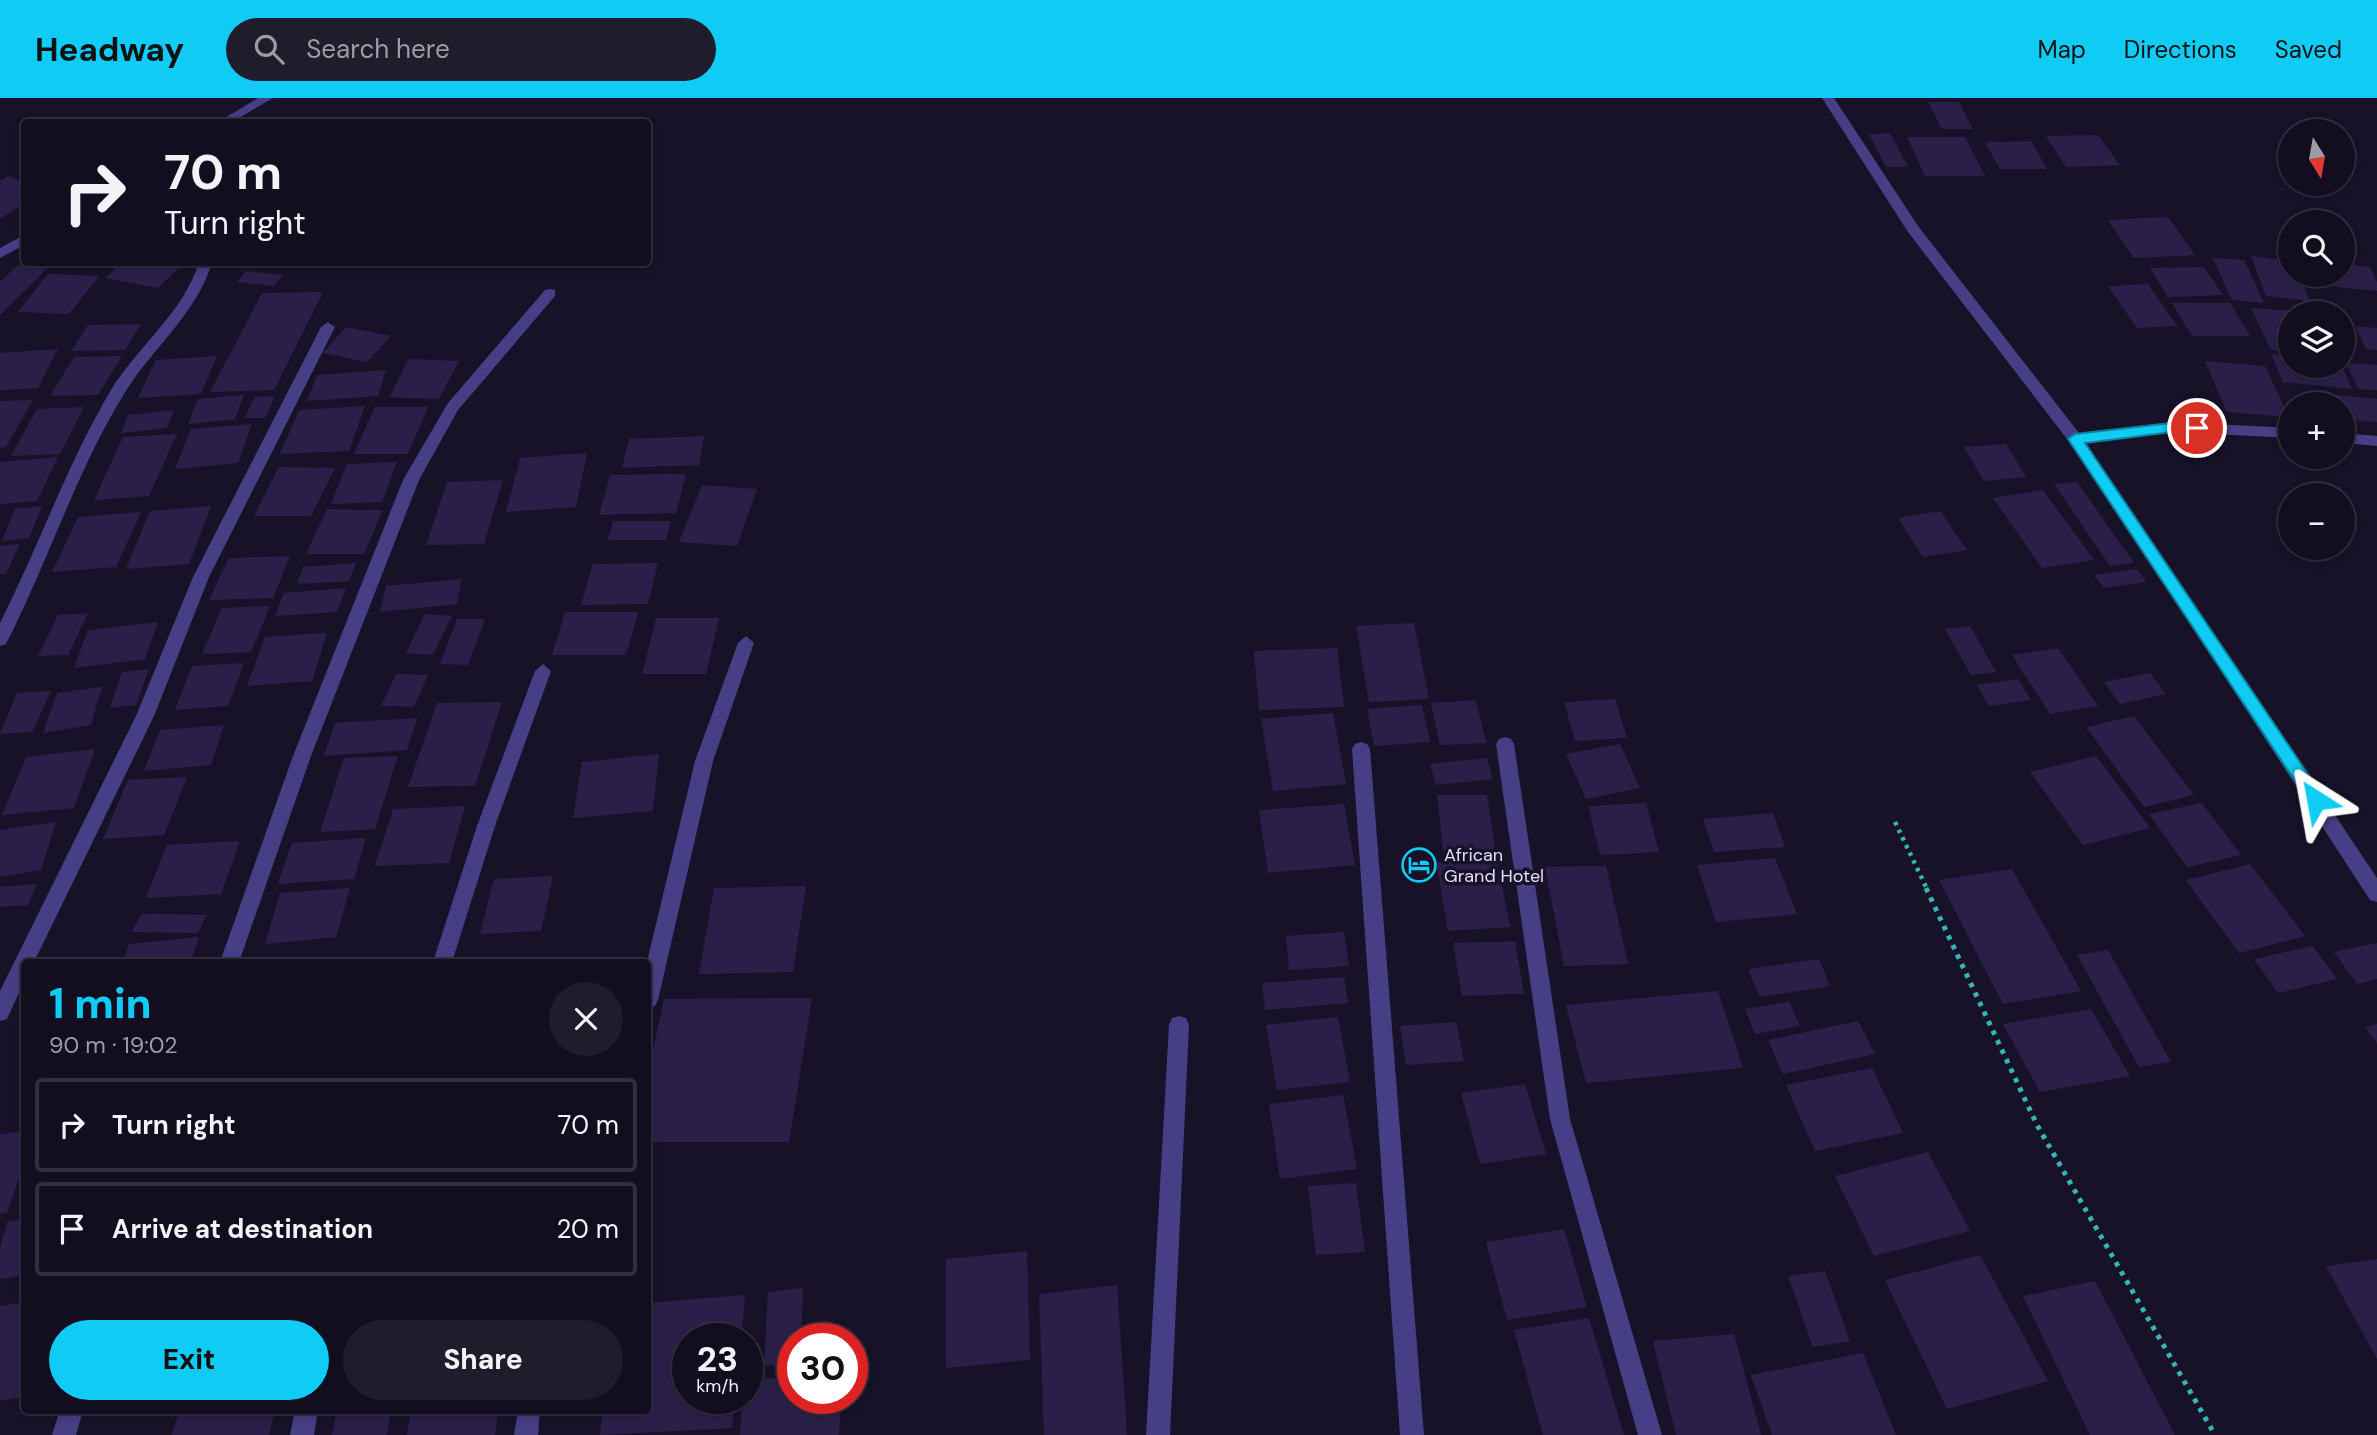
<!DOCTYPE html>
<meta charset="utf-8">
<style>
:root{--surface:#120e1f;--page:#1f1c2c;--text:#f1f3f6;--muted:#9c9ca4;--line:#312e3d;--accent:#10ccf5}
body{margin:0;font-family:"DM Sans",sans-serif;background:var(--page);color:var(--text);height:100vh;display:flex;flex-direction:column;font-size:26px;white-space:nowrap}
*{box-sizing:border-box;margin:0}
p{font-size:23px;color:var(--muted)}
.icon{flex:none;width:38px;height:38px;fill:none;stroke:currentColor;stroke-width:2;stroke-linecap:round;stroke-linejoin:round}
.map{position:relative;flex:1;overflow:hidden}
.details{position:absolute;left:21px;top:861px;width:630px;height:455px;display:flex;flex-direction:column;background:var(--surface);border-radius:7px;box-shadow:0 4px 10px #0003,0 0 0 2px var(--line)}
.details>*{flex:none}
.banner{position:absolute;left:21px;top:21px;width:630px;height:147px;border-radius:7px;box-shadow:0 4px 10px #0003,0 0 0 2px var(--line);background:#120e1f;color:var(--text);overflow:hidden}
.needle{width:46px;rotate:169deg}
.fabs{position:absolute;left:2278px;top:21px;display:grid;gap:14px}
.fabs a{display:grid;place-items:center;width:77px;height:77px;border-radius:50%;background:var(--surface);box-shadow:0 4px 10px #0003,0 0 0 2px var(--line);font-size:35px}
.speed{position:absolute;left:672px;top:1225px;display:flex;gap:14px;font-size:35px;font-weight:700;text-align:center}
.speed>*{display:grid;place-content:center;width:91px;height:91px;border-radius:50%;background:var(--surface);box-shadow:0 4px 10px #0003,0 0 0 2px var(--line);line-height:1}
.speed small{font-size:18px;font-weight:400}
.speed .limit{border:10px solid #d22;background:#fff;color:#111}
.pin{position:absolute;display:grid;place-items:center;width:60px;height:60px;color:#fff;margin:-30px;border:4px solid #fff;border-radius:50%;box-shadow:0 2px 7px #0007}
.me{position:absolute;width:77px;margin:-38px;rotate:326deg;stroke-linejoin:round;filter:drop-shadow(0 0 5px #0008)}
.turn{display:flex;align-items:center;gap:24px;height:147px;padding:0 28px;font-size:32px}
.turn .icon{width:91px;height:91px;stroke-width:2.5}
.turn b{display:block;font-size:49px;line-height:60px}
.round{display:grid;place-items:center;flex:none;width:74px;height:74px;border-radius:37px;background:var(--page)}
.overview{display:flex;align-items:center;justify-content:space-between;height:119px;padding:0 28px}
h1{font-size:42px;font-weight:800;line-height:52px;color:var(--accent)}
.primary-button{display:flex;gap:14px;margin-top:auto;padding:14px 28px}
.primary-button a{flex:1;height:80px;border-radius:42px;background:var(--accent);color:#111;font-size:28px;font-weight:800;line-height:80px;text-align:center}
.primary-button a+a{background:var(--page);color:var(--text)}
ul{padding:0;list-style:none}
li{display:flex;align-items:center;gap:21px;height:94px;margin:0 14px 10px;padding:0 14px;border:4px solid var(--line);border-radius:7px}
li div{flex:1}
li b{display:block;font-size:26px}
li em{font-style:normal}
header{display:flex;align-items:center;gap:42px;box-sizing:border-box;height:98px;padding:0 35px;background:var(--accent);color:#111}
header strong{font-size:33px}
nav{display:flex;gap:38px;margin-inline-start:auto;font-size:24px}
.search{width:490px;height:63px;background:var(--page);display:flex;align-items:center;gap:18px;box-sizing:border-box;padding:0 24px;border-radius:38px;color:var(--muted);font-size:26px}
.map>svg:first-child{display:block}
.building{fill:#2b1f4a}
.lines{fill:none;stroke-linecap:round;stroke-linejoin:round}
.path-far1{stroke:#36b5b7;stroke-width:4.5;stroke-dasharray:3.5 5;stroke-linecap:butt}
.path{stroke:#36b5b7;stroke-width:5;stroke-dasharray:4.5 6;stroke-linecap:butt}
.service{fill:#473f86;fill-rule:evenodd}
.minor{fill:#473f86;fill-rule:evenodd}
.tertiary{fill:#473f86;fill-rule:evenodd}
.route{fill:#10ccf5;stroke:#0a859f;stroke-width:2}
.labels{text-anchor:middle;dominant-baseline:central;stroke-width:7;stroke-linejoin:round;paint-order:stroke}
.poi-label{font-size:18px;fill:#e2dcfe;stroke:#181229;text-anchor:start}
</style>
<header>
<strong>Headway</strong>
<div class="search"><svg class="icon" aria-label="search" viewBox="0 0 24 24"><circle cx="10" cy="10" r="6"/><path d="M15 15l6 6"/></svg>Search here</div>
<nav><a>Map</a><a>Directions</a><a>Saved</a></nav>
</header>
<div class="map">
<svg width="2377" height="1337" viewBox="0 0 2377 1337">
<rect width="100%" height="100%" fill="#181229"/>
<g class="building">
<polygon points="1928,4 1959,4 1973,31 1942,31"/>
<polygon points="1890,35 1908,69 1886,69 1869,36"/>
<polygon points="2098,37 2120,67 2066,69 2046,38"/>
<polygon points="1907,39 1965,39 1985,78 1925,78"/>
<polygon points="2031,43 2047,71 2000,71 1985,44"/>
<polygon points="8,78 24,84 24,105 0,121 0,83"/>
<polygon points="2168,119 2195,157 2134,160 2108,122"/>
<polygon points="2251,158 2291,163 2291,177 2299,177 2310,203 2266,198"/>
<polygon points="2213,160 2244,162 2264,205 2232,202"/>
<polygon points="122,164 185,164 158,190 105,180"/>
<polygon points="2343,166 2370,169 2377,184 2377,193 2316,187 2311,177 2343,177"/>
<polygon points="18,167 47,171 0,217 0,184"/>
<polygon points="2204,169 2223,197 2168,199 2150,170"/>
<polygon points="246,173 283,177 274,188 237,184"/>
<polygon points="48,176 99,178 69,216 18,214"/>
<polygon points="2148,186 2177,228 2137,230 2108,188"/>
<polygon points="323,194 274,292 210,294 262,195"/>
<polygon points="2172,205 2230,205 2250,238 2192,238"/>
<polygon points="2251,210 2301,213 2291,215 2291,253 2271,252"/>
<polygon points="141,226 125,252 71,253 88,227"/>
<polygon points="2355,228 2377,230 2377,252 2366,251"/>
<polygon points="346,229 391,238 367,264 323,255"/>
<polygon points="58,251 38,290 0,292 0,255"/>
<polygon points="2271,256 2291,258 2291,268 2342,268 2352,291 2283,284"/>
<polygon points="122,258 98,297 50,298 74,259"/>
<polygon points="217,258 201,296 138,300 156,262"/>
<polygon points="409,261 459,263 439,301 389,299"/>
<polygon points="2205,263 2265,268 2289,319 2227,314"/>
<polygon points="2345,265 2377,267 2377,292 2359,291"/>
<polygon points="386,272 378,298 307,303 317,277"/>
<polygon points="2326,296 2377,301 2377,324 2343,321 2343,306 2330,306"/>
<polygon points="244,297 235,321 188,326 198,301"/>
<polygon points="275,298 265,320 244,320 255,299"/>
<polygon points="33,302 6,349 0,350 0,303"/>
<polygon points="365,308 349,353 280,356 299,312"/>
<polygon points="84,309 60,356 11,358 37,311"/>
<polygon points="375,309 428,309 408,356 354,356"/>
<polygon points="174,312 167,330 121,335 128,317"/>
<polygon points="252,326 238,365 175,371 191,331"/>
<polygon points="177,336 149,398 94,402 123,339"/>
<polygon points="704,338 699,367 622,370 629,341"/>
<polygon points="2006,346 2026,379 1984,383 1964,349"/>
<polygon points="587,355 576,409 506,414 520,360"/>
<polygon points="58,359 37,403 0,406 0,364"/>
<polygon points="397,364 382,404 331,406 347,366"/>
<polygon points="279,369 335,370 311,418 254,418"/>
<polygon points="686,376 676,415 599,417 610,377"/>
<polygon points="503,382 484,446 426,447 447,384"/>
<polygon points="2077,384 2134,465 2110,468 2054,386"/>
<polygon points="702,387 757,391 737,448 679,444"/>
<polygon points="2043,392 2094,462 2042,470 1993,400"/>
<polygon points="42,408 29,440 2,443 15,411"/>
<polygon points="211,408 189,466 126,471 150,413"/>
<polygon points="327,411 383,412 364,456 306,456"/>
<polygon points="1940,413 1967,452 1923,459 1898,420"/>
<polygon points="141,414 116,469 52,474 78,419"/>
<polygon points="613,423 671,423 666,442 608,442"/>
<polygon points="20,446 6,476 0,476 0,448"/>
<polygon points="290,458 273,500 209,502 229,460"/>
<polygon points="356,465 349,483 297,486 303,469"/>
<polygon points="658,465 648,506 581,507 593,466"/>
<polygon points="2137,471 2146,484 2104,490 2094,477"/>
<polygon points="462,481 457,506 380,514 386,488"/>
<polygon points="346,490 337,514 275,518 284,495"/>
<polygon points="270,508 251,554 202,556 222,510"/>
<polygon points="565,514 638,514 626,557 552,557"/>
<polygon points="88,515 68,557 38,558 58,517"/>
<polygon points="425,516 452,518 433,557 406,555"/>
<polygon points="656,520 719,520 706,576 642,576"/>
<polygon points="457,521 485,521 468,567 440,566"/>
<polygon points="158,524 145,561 74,570 88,532"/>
<polygon points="1414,525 1429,601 1369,604 1356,528"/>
<polygon points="1970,528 1996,574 1971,577 1945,531"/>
<polygon points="327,535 312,583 247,588 265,539"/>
<polygon points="1337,550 1344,609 1259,612 1254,553"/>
<polygon points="2058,550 2098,608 2050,616 2012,557"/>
<polygon points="244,565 228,608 175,612 192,568"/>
<polygon points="149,571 136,607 110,610 122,574"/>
<polygon points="2150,575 2166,596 2120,606 2104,584"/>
<polygon points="396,576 428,577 414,609 381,608"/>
<polygon points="2018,581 2031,602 1989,608 1977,587"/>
<polygon points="102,589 91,627 43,635 57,595"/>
<polygon points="51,593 32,634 0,636 17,595"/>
<polygon points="1615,601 1627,640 1575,643 1564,604"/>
<polygon points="1476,602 1486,645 1440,647 1431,605"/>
<polygon points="502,604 475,688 408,689 437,605"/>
<polygon points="1422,607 1430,644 1374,648 1367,611"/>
<polygon points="1333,615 1346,686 1273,693 1261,621"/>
<polygon points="2134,618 2194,697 2144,709 2086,629"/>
<polygon points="417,620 407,652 324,658 335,625"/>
<polygon points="224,627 211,667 144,673 160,632"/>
<polygon points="1620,646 1640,690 1586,701 1566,656"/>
<polygon points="95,651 74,710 2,717 26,659"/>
<polygon points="659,656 653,713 573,720 582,664"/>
<polygon points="398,658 375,731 320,734 344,660"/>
<polygon points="2096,658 2150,730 2083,747 2030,674"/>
<polygon points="1487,660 1493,681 1436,687 1430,666"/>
<polygon points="187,679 164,737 103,741 128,682"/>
<polygon points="1437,697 1487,697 1495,752 1443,752"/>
<polygon points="1646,705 1659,754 1600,757 1588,708"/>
<polygon points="2202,705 2241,757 2187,769 2149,716"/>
<polygon points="1344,706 1355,767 1268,775 1259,712"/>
<polygon points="465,708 449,765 375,768 393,711"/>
<polygon points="1773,715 1785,749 1714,754 1703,721"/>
<polygon points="56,724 41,772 0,779 0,732"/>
<polygon points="366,740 354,781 278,786 292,745"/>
<polygon points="240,743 221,796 146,800 167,747"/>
<polygon points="1775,760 1797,816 1716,824 1697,767"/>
<polygon points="1497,761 1510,829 1448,833 1436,764"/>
<polygon points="2250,766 2305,838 2239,855 2186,782"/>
<polygon points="1606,768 1628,866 1564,868 1545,769"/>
<polygon points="2012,771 2081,893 2003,906 1939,782"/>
<polygon points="553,778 541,833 480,836 494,781"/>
<polygon points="37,786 28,807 0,809 0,789"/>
<polygon points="806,788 793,874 699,876 714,790"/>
<polygon points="350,790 336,839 265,846 280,795"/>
<polygon points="141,816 207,817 198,835 132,834"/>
<polygon points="1344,834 1349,868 1289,872 1286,838"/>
<polygon points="199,839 191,864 123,864 129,846"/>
<polygon points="1515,843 1524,896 1462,898 1453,845"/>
<polygon points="2377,845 2377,881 2357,886 2334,854"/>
<polygon points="2313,848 2337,881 2278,895 2254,861"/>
<polygon points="2108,852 2171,964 2139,969 2077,857"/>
<polygon points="1819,861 1830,888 1760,899 1748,871"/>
<polygon points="1344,879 1348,905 1265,912 1262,885"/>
<polygon points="1718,893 1743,970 1586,985 1566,907"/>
<polygon points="812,900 789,1044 648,1044 648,975 664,901"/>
<polygon points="1789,904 1800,928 1755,936 1745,911"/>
<polygon points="2091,911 2130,978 2040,994 2003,926"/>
<polygon points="1338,919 1350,984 1277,992 1266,927"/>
<polygon points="1858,923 1875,956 1783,976 1768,942"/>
<polygon points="1456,924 1464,963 1406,967 1400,928"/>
<polygon points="2377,926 2377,946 2365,929"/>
<polygon points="1872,970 1903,1035 1815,1053 1786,987"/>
<polygon points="1525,986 1546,1056 1480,1066 1461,995"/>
<polygon points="1343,997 1357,1071 1280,1081 1269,1006"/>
<polygon points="24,1033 24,1066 7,1115 0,1116 0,1036"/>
<polygon points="1928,1054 1970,1133 1874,1158 1835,1078"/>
<polygon points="1356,1085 1365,1154 1316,1157 1308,1088"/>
<polygon points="24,1121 24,1177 0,1181 0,1150 7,1124"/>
<polygon points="1564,1131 1587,1209 1507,1222 1486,1144"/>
<polygon points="1027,1153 1030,1262 946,1270 946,1161"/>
<polygon points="648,1154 654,1154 649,1192 648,1192"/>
<polygon points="1980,1157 2048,1283 1947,1311 1885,1182"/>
<polygon points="2377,1161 2377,1261 2326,1168"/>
<polygon points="1825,1173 1850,1243 1813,1249 1788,1178"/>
<polygon points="2095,1183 2175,1337 2090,1337 2023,1198"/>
<polygon points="1117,1187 1127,1337 1044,1337 1039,1196"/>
<polygon points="803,1190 801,1241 793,1241 793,1264 764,1268 768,1194"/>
<polygon points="745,1197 741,1241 688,1241 688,1300 735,1300 732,1330 600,1337 603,1312 648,1312 648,1205"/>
<polygon points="24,1204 24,1299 0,1303 0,1208"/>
<polygon points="1589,1220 1624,1337 1543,1337 1514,1232"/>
<polygon points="1734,1236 1761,1337 1676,1337 1653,1243"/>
<polygon points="1863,1255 1896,1337 1772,1337 1751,1277"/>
<polygon points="793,1278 793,1300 841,1300 839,1337 740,1337 742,1300 747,1300 747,1283"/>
<polygon points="179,1312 275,1312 269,1337 172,1337"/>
<polygon points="337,1312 391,1312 387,1337 332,1337"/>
<polygon points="411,1312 498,1312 495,1337 407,1337"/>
</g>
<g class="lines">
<polyline class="path-far1" points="1895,724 1927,791"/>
<polyline class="path" points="1926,790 2037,1027 2215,1337"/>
<polygon class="service" points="1179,918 1186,920 1189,927 1170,1337 1146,1337 1169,927 1172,920"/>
<g class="minor">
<polygon points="1822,0 1834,0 1918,128 2079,335 2172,324 2291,330 2291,340 2172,334 2086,345 2377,780 2377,804 2370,802 2112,405 2070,345 1908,134"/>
<path d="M199 164H212C197 216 151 251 124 296 76 374 48 464 6 546L0 548V525C39 448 67 366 111 292 138 248 184 214 199 164Z"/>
<polygon points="550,191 555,192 555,198 458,312 419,382 311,658 239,864 220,864 293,658 403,382 448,305 545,192"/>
<polygon points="328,224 335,229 209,479 154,618 34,864 24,864 24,884 7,921 0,923 0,893 136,618 193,479 321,229"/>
<polygon points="2343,335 2377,338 2377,348 2343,345"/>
<polygon points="746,538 754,545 713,663 658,902 655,908 648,911 647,864 695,663 738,545"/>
<polygon points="543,566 551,573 495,728 452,864 433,864 477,728 535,573"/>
<polygon points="1505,639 1511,641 1514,646 1570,1021 1662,1337 1638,1337 1550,1021 1496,646 1499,641"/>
<polygon points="1361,644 1367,646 1370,651 1424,1337 1400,1337 1352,651 1355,646"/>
<polygon points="60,1312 83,1312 76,1337 52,1337"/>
<polygon points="295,1312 318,1312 314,1337 290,1337"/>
<polygon points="518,1312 540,1312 538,1337 514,1337"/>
</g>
<g class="tertiary">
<polygon points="258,0 273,0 232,24 218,24"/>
<polygon points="24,137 24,147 0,160 0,150"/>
</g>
</g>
<polygon class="route" points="2172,325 2197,325 2203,330 2197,335 2172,334 2085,345 2322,697 2322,707 2311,707 2068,341 2075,336"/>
<defs>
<symbol id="hotel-ring" viewBox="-11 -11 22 22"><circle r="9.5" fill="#181229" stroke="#10ccf5" stroke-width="1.5"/><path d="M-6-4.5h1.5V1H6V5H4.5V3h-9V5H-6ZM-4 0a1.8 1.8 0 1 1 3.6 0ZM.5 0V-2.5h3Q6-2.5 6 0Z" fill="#10ccf5"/></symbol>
</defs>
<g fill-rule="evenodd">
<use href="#hotel-ring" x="1400" y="748" width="38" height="38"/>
</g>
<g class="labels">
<g class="poi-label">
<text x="1444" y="757">African<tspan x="1444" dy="21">Grand Hotel</tspan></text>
</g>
</g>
</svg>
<div class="fabs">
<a><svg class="needle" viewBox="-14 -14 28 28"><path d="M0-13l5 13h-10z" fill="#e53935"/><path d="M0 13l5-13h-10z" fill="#9c9ca4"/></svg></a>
<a><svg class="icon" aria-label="search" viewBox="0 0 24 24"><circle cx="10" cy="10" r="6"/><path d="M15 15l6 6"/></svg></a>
<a><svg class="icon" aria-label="layers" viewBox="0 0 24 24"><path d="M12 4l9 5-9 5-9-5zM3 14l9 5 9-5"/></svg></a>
<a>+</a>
<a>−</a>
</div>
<div class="speed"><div>23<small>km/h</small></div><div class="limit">30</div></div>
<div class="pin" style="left:2197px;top:330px;background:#d93025"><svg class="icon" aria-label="arrive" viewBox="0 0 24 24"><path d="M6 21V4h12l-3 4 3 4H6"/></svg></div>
<svg class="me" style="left:2316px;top:702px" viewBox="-20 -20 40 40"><path d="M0-17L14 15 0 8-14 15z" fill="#10ccf5" stroke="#fff" stroke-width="4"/></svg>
<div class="banner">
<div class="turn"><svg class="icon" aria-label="right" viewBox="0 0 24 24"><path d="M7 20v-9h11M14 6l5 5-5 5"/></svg><div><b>70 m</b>Turn right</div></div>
</div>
<section class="details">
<div class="overview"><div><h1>1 min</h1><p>90 m · 19:02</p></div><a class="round"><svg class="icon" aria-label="close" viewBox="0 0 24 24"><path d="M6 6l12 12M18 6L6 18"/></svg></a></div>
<ul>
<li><svg class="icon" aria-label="right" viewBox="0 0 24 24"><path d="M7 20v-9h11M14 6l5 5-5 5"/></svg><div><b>Turn right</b></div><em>70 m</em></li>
<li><svg class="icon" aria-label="arrive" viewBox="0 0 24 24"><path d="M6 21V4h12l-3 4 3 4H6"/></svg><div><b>Arrive at destination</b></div><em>20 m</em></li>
</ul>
<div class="primary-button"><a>Exit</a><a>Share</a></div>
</section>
</div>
